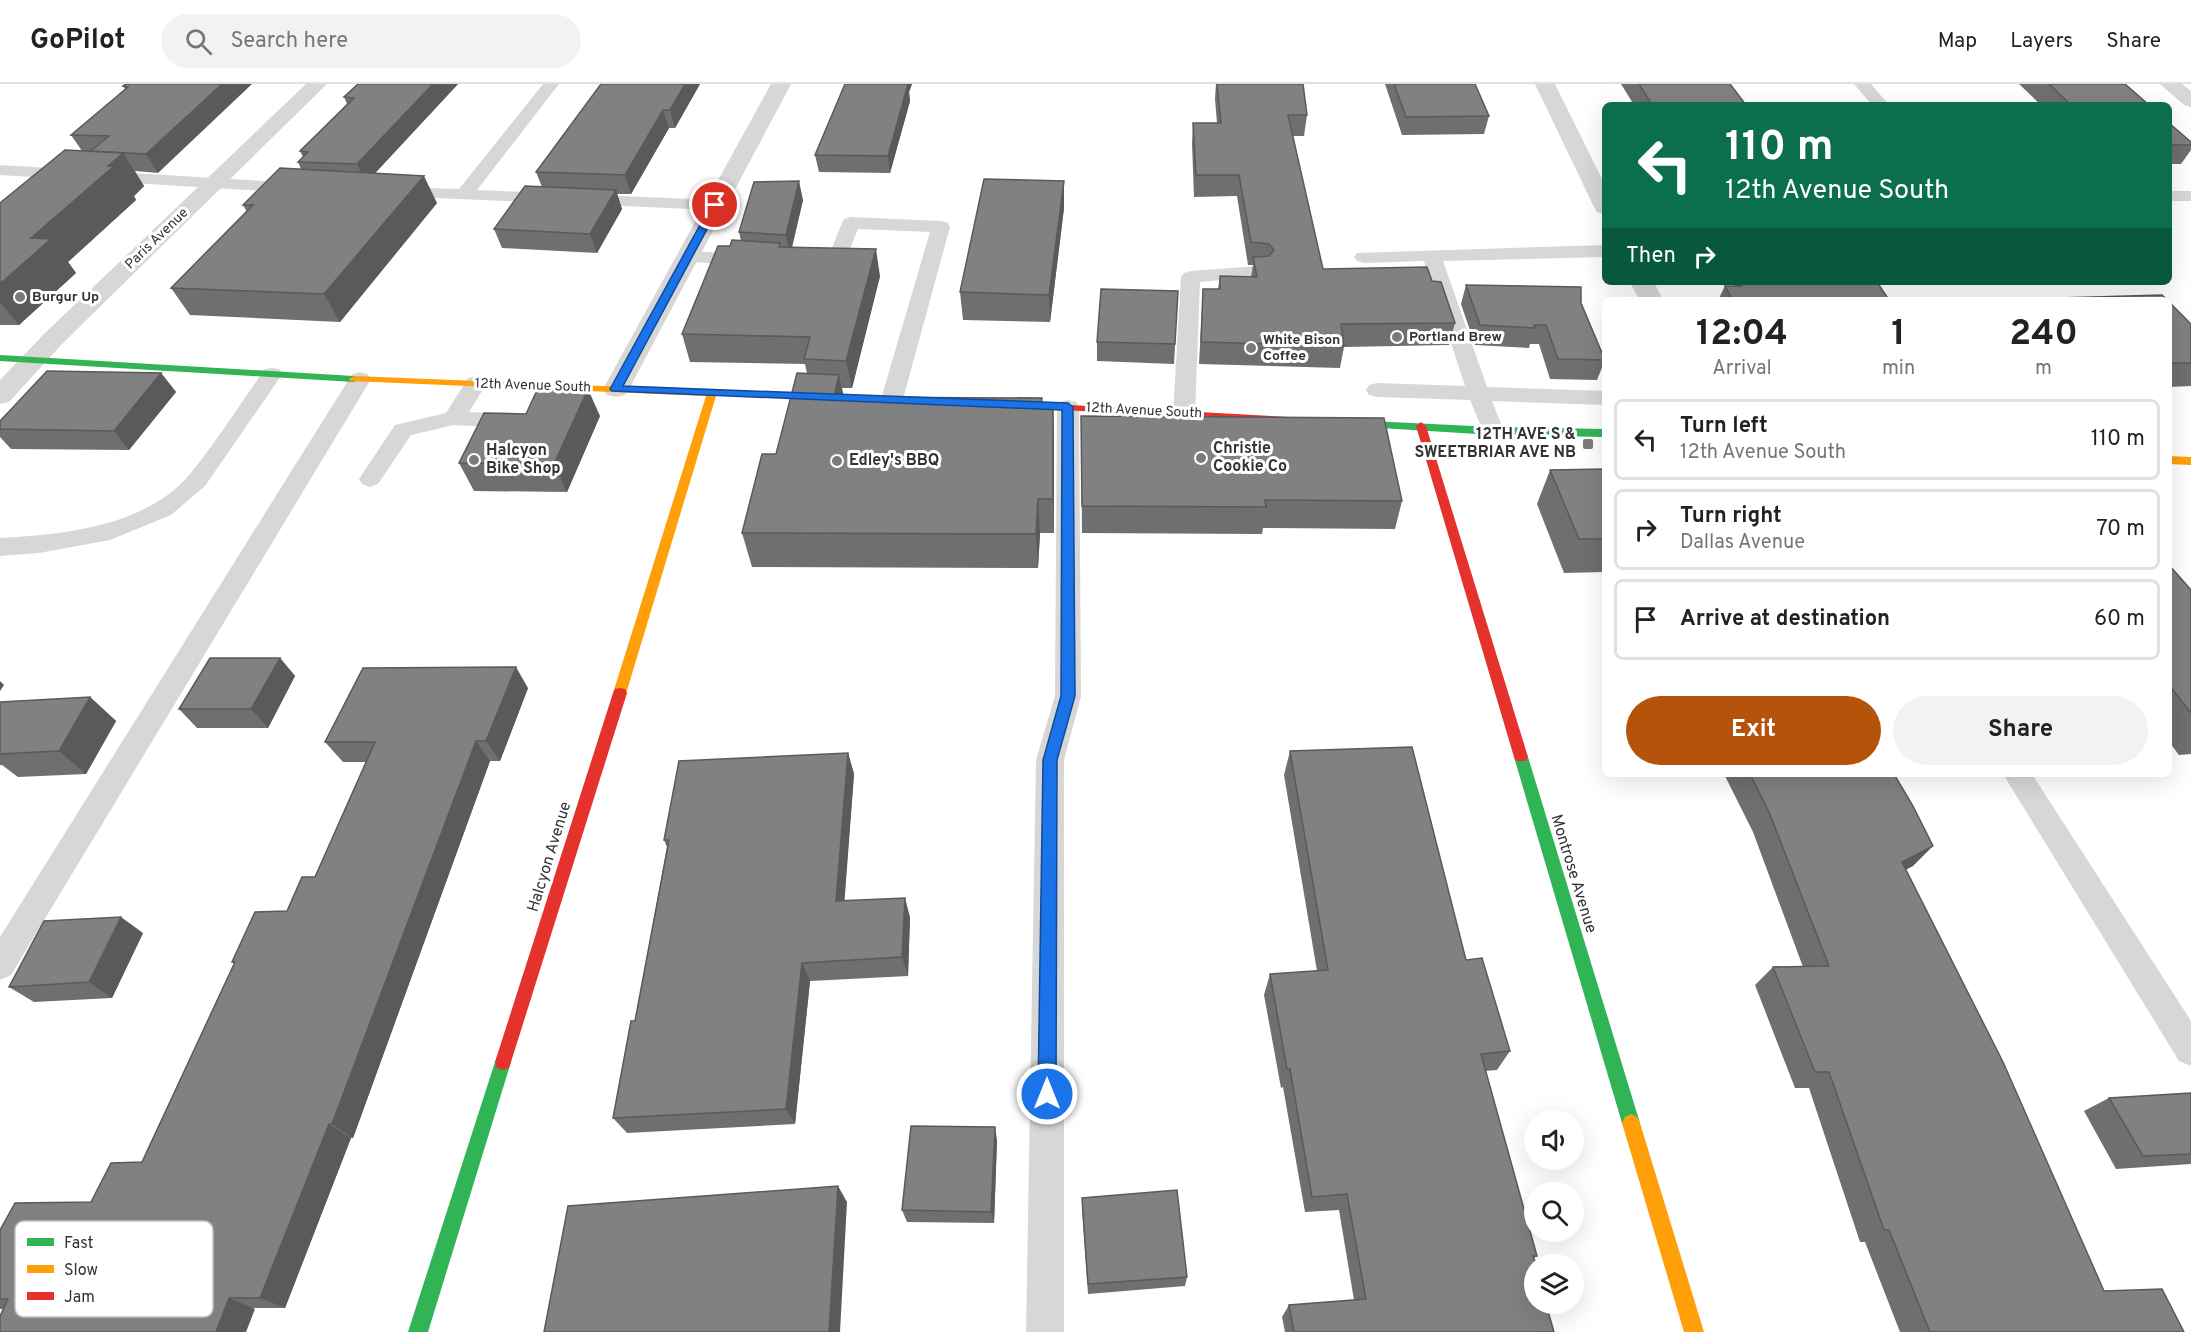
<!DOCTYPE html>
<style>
:root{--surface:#fff;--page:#f2f2f2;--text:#222;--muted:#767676;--line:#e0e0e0;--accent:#b45309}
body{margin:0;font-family:Overpass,sans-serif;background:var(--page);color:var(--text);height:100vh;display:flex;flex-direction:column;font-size:22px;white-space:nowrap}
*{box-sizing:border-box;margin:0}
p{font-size:20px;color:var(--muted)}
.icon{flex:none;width:33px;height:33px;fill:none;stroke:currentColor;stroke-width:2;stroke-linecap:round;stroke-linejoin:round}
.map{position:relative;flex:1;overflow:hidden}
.sheet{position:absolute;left:1602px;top:213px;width:570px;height:480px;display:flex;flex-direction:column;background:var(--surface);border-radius:9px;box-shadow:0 6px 24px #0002}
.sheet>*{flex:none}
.hud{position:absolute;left:1602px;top:18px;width:570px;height:183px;border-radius:9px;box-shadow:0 6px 24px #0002;background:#0b6e4f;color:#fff;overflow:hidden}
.tools{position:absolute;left:1524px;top:1026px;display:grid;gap:12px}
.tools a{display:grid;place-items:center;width:60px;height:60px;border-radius:50%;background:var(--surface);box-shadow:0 6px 24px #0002;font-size:30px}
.pin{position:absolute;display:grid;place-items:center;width:51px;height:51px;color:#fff;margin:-26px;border:3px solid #fff;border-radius:50%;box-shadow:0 2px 6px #0007}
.me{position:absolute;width:66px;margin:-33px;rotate:0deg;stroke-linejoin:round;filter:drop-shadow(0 0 4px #0008)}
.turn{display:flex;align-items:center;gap:21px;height:126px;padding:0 24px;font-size:27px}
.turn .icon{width:78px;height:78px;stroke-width:2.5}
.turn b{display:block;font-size:42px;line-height:51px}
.then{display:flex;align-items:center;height:57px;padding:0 24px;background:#0003;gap:12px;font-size:22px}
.eta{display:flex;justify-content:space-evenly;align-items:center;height:102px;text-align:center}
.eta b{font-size:36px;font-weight:700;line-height:42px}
.action{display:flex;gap:12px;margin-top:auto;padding:12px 24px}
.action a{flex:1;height:69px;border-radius:36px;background:var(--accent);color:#fff;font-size:24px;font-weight:700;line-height:69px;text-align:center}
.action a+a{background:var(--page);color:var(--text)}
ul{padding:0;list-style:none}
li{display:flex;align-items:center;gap:18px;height:81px;margin:0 12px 9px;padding:0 12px;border:3px solid var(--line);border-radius:9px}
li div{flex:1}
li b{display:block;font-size:22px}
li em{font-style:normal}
header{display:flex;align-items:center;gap:36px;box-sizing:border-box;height:84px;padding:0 30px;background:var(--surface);border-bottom:2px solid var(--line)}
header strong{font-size:28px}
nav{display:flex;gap:33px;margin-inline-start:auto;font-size:21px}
.search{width:420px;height:54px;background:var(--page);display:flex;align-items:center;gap:15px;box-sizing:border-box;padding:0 21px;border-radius:33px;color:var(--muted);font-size:22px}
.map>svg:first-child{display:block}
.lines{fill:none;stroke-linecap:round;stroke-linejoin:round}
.lane{fill:#d7d7d7;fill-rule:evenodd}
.street{fill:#d7d7d7;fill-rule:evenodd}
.fast{fill:#30b455;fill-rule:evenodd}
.slow{fill:#ff9f0a;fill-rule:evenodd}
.jam{fill:#e5322d;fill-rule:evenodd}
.wall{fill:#6f6f6f}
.shaded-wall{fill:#5a5a5a}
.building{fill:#818181;stroke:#5a5a5a;stroke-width:1.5}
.route{fill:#1a73e8;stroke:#114b97;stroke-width:1.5}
.poi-dot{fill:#7a7a7a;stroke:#fff;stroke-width:2}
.labels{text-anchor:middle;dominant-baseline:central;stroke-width:6;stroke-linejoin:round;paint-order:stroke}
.far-street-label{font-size:14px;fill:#333;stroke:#fff}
.far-poi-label{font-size:14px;font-weight:bold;fill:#333;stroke:#fff;text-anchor:start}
.poi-label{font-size:16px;font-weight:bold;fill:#333;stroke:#fff;text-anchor:start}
.street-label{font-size:16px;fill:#333;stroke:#fff}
.key{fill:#fff;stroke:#c2c2c2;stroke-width:1.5}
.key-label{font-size:16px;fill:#333}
</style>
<header>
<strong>GoPilot</strong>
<div class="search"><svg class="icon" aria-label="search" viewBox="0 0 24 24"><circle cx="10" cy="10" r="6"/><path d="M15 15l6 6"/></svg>Search here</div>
<nav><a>Map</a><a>Layers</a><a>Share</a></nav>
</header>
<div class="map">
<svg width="2191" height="1248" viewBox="0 0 2191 1248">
<rect width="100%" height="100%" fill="#fff"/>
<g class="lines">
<g class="lane">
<polygon points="543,0 559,0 477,106 715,116 721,117 724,121 721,125 715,126 390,112 387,108 390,104 396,103 459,105"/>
<polygon points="1854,0 1871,0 1889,21 1872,21"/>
<polygon points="0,81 297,99 303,100 306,104 303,108 297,109 0,91"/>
<rect x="2169" y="107" width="22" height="10"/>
<polygon points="851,133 941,137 948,139 950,143 903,315 900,320 892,322 884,320 881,315 930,148 858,145 842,184 835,186 807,183 804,179 807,175 828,174 842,139 844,135"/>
<polygon points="1605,161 1605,173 1443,177 1487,303 1605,307 1605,321 1492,317 1504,347 1501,352 1493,354 1485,352 1470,316 1377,313 1369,311 1366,306 1369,301 1377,299 1465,302 1424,177 1364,179 1357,177 1354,173 1357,169"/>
<polygon points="687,167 749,170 756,172 759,176 756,180 749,182 680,177 677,173 680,169"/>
<polygon points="1259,182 1266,184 1269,188 1266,192 1200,198 1195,330 1192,335 1184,337 1176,335 1173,330 1181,193 1184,189 1191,187"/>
<path d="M272 284 279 285 283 290 279 295 205 402 171 431 110 456 39 469 0 472V454C63 451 147 442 190 390 217 357 240 320 265 285Z"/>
<polygon points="360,288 367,290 371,295 11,891 0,896 0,853 349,295 353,290"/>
<polygon points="476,292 484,294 487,299 469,328 518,330 526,332 529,337 526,342 518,344 454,341 411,351 378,400 370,403 362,400 359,395 395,341 446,329 468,294"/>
<polygon points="1068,316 1076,318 1079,323 1081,612 1064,676 1064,1248 1026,1248 1036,676 1055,612 1057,323 1060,318"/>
<polygon points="2003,690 2032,690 2191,937 2191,982 2179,977"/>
</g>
<g class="street">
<polygon points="306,0 327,0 63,259 9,318 0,320 0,296 45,249"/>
<polygon points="771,0 791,0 629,305 625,311 616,313 607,311 603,305"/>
<polygon points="1535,0 1555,0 1605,101 1605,130 1597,128 1594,123"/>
<polygon points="2160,0 2182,0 2191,7 2191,23 2184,21"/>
<polygon points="1630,198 1654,198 1663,216 1639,216"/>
</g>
<g class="fast">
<polygon points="0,271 354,292 359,295 354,298 0,277"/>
<polygon points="1288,333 1493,343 1605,345 1605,353 1493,351 1284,338 1283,336"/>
<polygon points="1521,667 1526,669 1528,673 1640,1039 1637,1045 1631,1048 1625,1045 1622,1039 1514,673 1516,669"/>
<polygon points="503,970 509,972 511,978 428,1248 408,1248 495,978 497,972"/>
</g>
<g class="slow">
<polygon points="354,292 731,307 731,311 716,312 625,613 615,613 613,609 706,312 350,297 349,295"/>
<polygon points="2169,372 2191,373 2191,381 2169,380"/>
<polygon points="1631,1030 1637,1033 1640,1039 1704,1248 1684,1248 1622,1039 1625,1033"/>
</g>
<g class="jam">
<polygon points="727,306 837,310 842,313 837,316 723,311 723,307"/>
<polygon points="997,317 1288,333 1293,336 1288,339 993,322 993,318"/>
<polygon points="1421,338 1426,342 1528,673 1526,677 1516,677 1514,673 1416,342"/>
<polygon points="620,604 625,605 627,609 511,978 509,984 503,986 497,984 495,978 613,609 615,605"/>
</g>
</g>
<g class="wall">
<polygon points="126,0 158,89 135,87 144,102 134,112 136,116 68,178 76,189 19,241 0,241 0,119 82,67 71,51 125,5 123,2"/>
<polygon points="458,0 375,89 437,119 340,238 190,231 171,204 247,128 243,121 301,85 298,78 303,73 300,67 347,20 344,13"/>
<polygon points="601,0 700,0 675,44 669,44 631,110 617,110 622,125 597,169 502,164 494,145 542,103 536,88"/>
<polygon points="845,0 912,0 909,8 910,17 890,89 819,88 815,71"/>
<polygon points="1216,0 1307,31 1304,52 1293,52 1323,185 1432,197 1455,239 1449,261 1344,263 1340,284 1199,280 1203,205 1218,205 1220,192 1251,193 1253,181 1248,181 1237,112 1194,113 1192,60 1193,39 1217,39 1215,15"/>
<polygon points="1385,0 1475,0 1489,32 1484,50 1402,51"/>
<polygon points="1621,0 1730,0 1746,21 1634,21"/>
<polygon points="2019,0 2125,0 2149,21 2041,21"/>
<polygon points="2169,39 2191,58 2191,66 2181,80 2169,80"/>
<polygon points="803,116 792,164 880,192 852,304 842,304 844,313 1053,325 1054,359 1054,449 1040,449 1038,484 752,483 742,449 776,370 807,289 805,280 690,278 682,250 730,162 741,157 739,148"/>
<polygon points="1064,124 1050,238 963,236 960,208"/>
<polygon points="1736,198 1877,198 1889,216 1718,216 1725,202 1734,202"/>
<polygon points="1466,201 1581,219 1605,276 1597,296 1550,295 1539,260 1530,260 1529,264 1475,261 1461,220"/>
<polygon points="1178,207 1174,280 1097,277 1097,258"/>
<polygon points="2169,218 2191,240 2191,302 2169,303"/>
<polygon points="161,289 176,308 129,366 11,365 0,353 0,337"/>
<polygon points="600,332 567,408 474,407 459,379"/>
<polygon points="1081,332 1402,417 1395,445 1263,444 1262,450 1082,449"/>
<polygon points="1605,385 1605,488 1564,489 1537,420 1550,386"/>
<polygon points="2169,481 2191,506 2191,670 2179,671 2169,658"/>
<polygon points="280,574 295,592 268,644 197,644 179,625"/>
<polygon points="528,604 500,677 490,677 353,1054 351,1054 285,1224 0,1225 0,1146 91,1118 142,1078 234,880 232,878 287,827 315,793 366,678 343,678 325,658"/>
<polygon points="90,613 116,637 86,690 18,693 2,681 0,681 0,618"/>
<polygon points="1290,667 1466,876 1510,967 1497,986 1485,987 1537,1172 1534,1174 1554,1248 1285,1248 1282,1233 1289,1221 1354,1216 1339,1126 1305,1128 1283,1003 1281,1004 1264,911 1270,890 1317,887 1284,691"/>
<polygon points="848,669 854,690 844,817 910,833 908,892 810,897 795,1040 627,1049 613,1034 635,937 667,763 664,756"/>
<polygon points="1724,690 1894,690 1913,782 1906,785 2104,1207 2184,1248 1900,1248 1865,1158 1860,1158 1809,1004 1795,1004 1755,901 1773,883 1803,883 1753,748"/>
<polygon points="143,849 112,914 34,918 9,903"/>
<polygon points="2191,1009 2191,1080 2116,1085 2084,1027 2109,1014"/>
<polygon points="997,1056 994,1139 907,1138 902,1126"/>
<polygon points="1082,1125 1187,1193 1185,1202 1088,1210"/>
</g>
<g class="shaded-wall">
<polygon points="222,0 252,0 158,89 146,70"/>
<polygon points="433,0 458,0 366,99 357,80"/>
<polygon points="685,0 700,0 675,44 670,26"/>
<polygon points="903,0 912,0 909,8 910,17 890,89 888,72"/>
<polygon points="663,26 669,44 631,110 625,91"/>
<polygon points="123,69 144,102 134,112 136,116 68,178 76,189 19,241 0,218 0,200 31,154"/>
<polygon points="424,92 437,119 340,238 324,210"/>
<polygon points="799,97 803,116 790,170 786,151"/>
<polygon points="1064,97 1064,124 1050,238 1049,211"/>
<polygon points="616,106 622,125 597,169 590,150"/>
<polygon points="876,165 880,192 852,304 846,277"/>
<polygon points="161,289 176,308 129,366 114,347"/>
<polygon points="839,291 846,325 834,313"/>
<polygon points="588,305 600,332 567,408 554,380"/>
<polygon points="1053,325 1054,359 1054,449 1053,415"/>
<polygon points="1038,415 1040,449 1038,484 1036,450"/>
<polygon points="280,574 295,592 268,644 251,625"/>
<polygon points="516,583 528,604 500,677 486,657"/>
<polygon points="0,597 4,601 0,607"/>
<polygon points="90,613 116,637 86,690 59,667"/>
<polygon points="476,657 490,677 353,1054 332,1040"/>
<polygon points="848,669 854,690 843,837 836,817"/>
<polygon points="1933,762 1913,782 1882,798 1902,778"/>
<polygon points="905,814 910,833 908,892 902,873"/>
<polygon points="121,833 143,849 112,914 89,898"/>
<polygon points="802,879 810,897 795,1040 786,1025"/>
<polygon points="329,1040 351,1054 285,1224 260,1214"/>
<polygon points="995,1043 997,1056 994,1139 991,1128"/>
<polygon points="838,1102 847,1118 840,1248 829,1248"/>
<polygon points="229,1214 255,1225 246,1248 216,1248"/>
</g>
<g class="building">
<polygon points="126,0 222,0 146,70 91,67 109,52 71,51 128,3 123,2"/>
<polygon points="358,0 433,0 357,80 298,78 308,68 300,67 354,14 344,13"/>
<polygon points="601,0 685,0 670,26 663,26 625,91 536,88"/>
<polygon points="845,0 908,0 888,72 815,71"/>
<polygon points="1217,0 1303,0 1307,31 1288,31 1323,185 1427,183 1432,197 1441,198 1455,239 1341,240 1344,262 1201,258 1203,205 1220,205 1220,192 1257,193 1253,173 1269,172 1274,166 1269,160 1251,158 1239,91 1196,91 1193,39 1221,39"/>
<polygon points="1394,0 1475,0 1489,32 1406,33"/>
<polygon points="1639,0 1730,0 1746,21 1652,21"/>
<polygon points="2049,0 2125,0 2149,21 2071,21"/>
<polygon points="2169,39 2191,58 2191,61 2169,61"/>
<polygon points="65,66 123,69 108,82 114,82 31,154 51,155 0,200 0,119"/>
<polygon points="280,84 424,92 324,210 171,204 253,121 243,121"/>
<polygon points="984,95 1064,97 1049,211 960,208"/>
<polygon points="799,97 786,151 739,148 754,98"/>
<polygon points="525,102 616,106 590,150 494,145"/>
<polygon points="732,156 780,159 779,163 876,165 846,277 804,275 810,253 682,250 718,162 730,162"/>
<polygon points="1740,198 1877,198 1889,216 1733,216 1725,202 1742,202"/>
<polygon points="1466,201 1581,203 1581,219 1605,276 1558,275 1546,241 1534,241 1535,244 1480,241"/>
<polygon points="1101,205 1178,207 1175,260 1097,258"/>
<polygon points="2162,211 2167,216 1983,216"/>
<polygon points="2169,218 2191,240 2191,279 2169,279"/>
<polygon points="47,287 161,289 114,347 0,345 0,337"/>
<polygon points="797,289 839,291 834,313 1042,314 1041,325 1053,325 1053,415 1038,415 1036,450 742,449 762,370 776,370"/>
<polygon points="538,304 588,305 554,380 459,379 484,329 526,330"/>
<polygon points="1081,332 1384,334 1402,417 1265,416 1266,423 1082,422"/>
<polygon points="1605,385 1605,455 1579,455 1550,386"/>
<polygon points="2169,481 2191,506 2191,629 2169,601"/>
<polygon points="210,574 280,574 251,625 179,625"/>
<polygon points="516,583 486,657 476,657 332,1040 329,1040 260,1214 229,1214 216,1248 0,1248 0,1232 8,1215 0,1215 0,1146 15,1119 91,1118 111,1079 142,1078 235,878 232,878 255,828 287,827 302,793 315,793 375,658 325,658 363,584"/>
<polygon points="90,613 59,667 0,670 0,618"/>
<polygon points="1412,663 1466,876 1482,874 1510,967 1481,970 1537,1172 1533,1172 1536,1180 1534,1180 1534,1220 1546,1220 1554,1248 1294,1248 1289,1221 1366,1215 1347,1110 1312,1113 1290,985 1287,985 1270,890 1328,886 1290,667"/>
<polygon points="848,669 836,817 905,814 902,873 802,879 786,1025 613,1034 631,937 635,937 669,756 664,756 679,677"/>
<polygon points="1750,690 1894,690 1913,722 1933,762 1902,778 2003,978 2104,1207 2162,1205 2184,1248 1930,1248 1889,1146 1884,1146 1829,988 1815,988 1773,883 1829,882 1769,728"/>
<polygon points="121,833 89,898 9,903 44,837"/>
<polygon points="2191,1009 2191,1070 2143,1072 2109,1014"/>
<polygon points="911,1042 995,1043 991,1128 902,1126"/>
<polygon points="838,1102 829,1248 544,1248 568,1122"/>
<polygon points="1177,1106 1187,1193 1088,1200 1082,1114"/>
</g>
<polygon class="route" points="715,118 720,121 623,302 1068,319 1073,323 1075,612 1057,676 1056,1010 1053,1015 1047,1018 1041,1015 1038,1010 1043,676 1061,612 1062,326 612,307 610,305 711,121"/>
<g class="poi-dot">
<circle cx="20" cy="213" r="6"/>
<circle cx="1397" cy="253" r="6"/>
<circle cx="1251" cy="264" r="6"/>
<rect x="1582" y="354" width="12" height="12" rx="3"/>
<circle cx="1201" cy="374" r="6"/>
<circle cx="474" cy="376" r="6"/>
<circle cx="837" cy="377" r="6"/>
</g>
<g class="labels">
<g class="far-street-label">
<text transform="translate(157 155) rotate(-44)">Paris Avenue</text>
<text transform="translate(533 302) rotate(2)">12th Avenue South</text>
<text transform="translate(1144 327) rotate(3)">12th Avenue South</text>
</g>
<g class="far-poi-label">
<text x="32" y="213">Burgur Up</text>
<text x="1409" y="253">Portland Brew</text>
<text x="1263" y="256">White Bison<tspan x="1263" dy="16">Coffee</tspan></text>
</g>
<g class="poi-label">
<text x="1576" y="351" text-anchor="end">12TH AVE S &amp;<tspan x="1576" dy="18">SWEETBRIAR AVE NB</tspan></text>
<text x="1213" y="365">Christie<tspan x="1213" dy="18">Cookie Co</tspan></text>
<text x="486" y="367">Halcyon<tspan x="486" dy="18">Bike Shop</tspan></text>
<text x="849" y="377">Edley's BBQ</text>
</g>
<g class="street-label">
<text transform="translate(550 773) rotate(-73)">Halcyon Avenue</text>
<text transform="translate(1573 790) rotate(73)">Montrose Avenue</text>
</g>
</g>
<rect x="15" y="1137" width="198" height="96" rx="9" class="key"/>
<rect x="27" y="1154" width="27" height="8" fill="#30b455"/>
<rect x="27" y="1181" width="27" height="8" fill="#ff9f0a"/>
<rect x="27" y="1208" width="27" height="8" fill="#e5322d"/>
<g class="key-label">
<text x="64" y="1164">Fast</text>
<text x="64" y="1191">Slow</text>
<text x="64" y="1218">Jam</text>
</g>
</svg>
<div class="tools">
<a><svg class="icon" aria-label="sound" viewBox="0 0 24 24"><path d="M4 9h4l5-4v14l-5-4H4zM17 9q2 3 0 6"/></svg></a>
<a><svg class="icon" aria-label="search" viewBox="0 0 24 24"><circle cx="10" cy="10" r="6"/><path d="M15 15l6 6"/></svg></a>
<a><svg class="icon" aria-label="layers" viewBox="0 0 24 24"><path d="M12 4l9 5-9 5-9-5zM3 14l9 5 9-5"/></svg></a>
</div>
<div class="pin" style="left:715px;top:121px;background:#d93025"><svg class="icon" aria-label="arrive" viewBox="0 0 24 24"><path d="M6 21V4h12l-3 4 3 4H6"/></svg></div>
<svg class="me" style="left:1047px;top:1010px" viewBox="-20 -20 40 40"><circle r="17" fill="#1a73e8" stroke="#fff" stroke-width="3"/><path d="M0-11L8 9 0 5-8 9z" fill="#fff"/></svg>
<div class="hud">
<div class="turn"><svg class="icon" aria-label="left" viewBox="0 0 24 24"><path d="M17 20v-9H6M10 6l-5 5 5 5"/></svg><div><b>110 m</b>12th Avenue South</div></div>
<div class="then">Then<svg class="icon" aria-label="right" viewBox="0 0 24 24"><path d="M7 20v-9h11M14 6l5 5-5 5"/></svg></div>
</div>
<section class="sheet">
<div class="eta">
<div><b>12:04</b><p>Arrival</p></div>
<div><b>1</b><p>min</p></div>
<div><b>240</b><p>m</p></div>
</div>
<ul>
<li><svg class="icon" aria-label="left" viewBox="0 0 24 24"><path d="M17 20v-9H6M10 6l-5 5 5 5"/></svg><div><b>Turn left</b><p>12th Avenue South</p></div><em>110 m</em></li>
<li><svg class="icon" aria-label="right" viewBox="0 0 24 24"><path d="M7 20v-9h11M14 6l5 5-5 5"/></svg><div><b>Turn right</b><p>Dallas Avenue</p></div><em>70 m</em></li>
<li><svg class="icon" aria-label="arrive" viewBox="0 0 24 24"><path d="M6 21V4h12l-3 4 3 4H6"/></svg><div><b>Arrive at destination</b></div><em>60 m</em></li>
</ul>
<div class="action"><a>Exit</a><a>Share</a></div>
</section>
</div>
